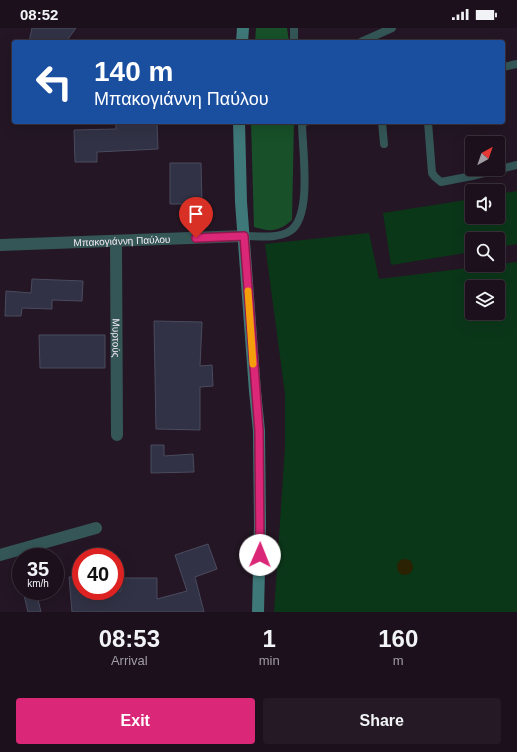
<!DOCTYPE html>
<meta charset="utf-8">
<style>
:root{--surface:#1b101b;--page:#241924;--text:#f1f3f6;--muted:#a09da3;--line:#39303a;--accent:#db2777}
body{margin:0;font-family:Arial,sans-serif;background:var(--page);color:var(--text);height:100vh;display:flex;flex-direction:column;font-size:15px;white-space:nowrap}
*{box-sizing:border-box;margin:0}
p{font-size:13px;color:var(--muted)}
.icon{flex:none;width:22px;height:22px;fill:none;stroke:currentColor;stroke-width:2;stroke-linecap:round;stroke-linejoin:round}
.map{position:relative;height:584px;overflow:hidden}
.details{display:flex;flex-direction:column;background:var(--surface);flex:1}
.details>*{flex:none}
.hud{position:absolute;left:12px;top:12px;width:493px;height:84px;border-radius:4px;box-shadow:0 4px 16px #0002,0 0 0 1px var(--line);background:#1a4fa0;color:#fff;overflow:hidden}
.needle{width:26px;rotate:40deg}
.fabs{position:absolute;left:465px;top:108px;display:grid;gap:8px}
.fabs a{display:grid;place-items:center;width:40px;height:40px;border-radius:4px;background:var(--surface);box-shadow:0 4px 16px #0002,0 0 0 1px var(--line);font-size:20px}
.speed{position:absolute;left:12px;top:520px;display:flex;gap:8px;font-size:20px;font-weight:700;text-align:center}
.speed>*{display:grid;place-content:center;width:52px;height:52px;border-radius:50%;background:var(--surface);box-shadow:0 4px 16px #0002,0 0 0 1px var(--line);line-height:1}
.speed small{font-size:10px;font-weight:400}
.speed .limit{border:6px solid #d22;background:#fff;color:#111}
.pin{position:absolute;display:grid;place-items:center;width:34px;height:34px;color:#fff;margin:-41px -17px;border-radius:50% 50% 50% 0;rotate:-45deg;box-shadow:0 0 4px #0007}
.pin .icon{rotate:45deg}
.me{position:absolute;width:44px;margin:-22px;rotate:1deg;stroke-linejoin:round;filter:drop-shadow(0 0 3px #0008)}
.turn{display:flex;align-items:center;gap:14px;height:84px;padding:0 16px;font-size:18px}
.turn .icon{width:52px;height:52px;stroke-width:2.5}
.turn b{display:block;font-size:28px;line-height:34px}
.eta{display:flex;justify-content:space-evenly;align-items:center;height:68px;text-align:center}
.eta b{font-size:24px;font-weight:700;line-height:28px}
.cta{display:flex;gap:8px;margin-top:auto;padding:8px 16px}
.cta a{flex:1;height:46px;border-radius:4px;background:var(--accent);color:#fff;font-size:16px;font-weight:700;line-height:46px;text-align:center}
.cta a+a{background:var(--page);color:var(--text)}
.status{display:flex;justify-content:space-between;align-items:center;height:28px;padding:0 20px;background:var(--surface);direction:ltr}
.status svg{height:11px;fill:currentColor}
.map>svg:first-child{display:block}
.green{fill:#0b3719;fill-rule:evenodd}
.forest{fill:#175029}
.sand{fill:#2a2202}
.building{fill:#313245;stroke:#4a4b5f}
.lines{fill:none;stroke-linecap:round;stroke-linejoin:round}
.lane{stroke:#345657;stroke-width:8}
.street{stroke:#345657;stroke-width:12}
.secondary{stroke:#3f7879;stroke-width:12}
.route-casing{stroke:#8e194d;stroke-width:10}
.route{stroke:#db2777;stroke-width:7}
.slow{stroke:#f59e0b;stroke-width:7}
.labels{text-anchor:middle;dominant-baseline:central;stroke-width:4;stroke-linejoin:round;paint-order:stroke}
.street-label{font-size:10px;fill:#f6ecf6;stroke:#241624}
</style>
<div class="status"><b>08:52</b><svg viewBox="0 0 49 12"><path d="M0 12V9h3v3zM5 12V6h3v6zM10 12V3h3v9zM15 12V0h3v12zM26 1h20v11H26zM47 4h2v5h-2z"/></svg></div>
<div class="map">
<svg width="517" height="584" viewBox="0 0 517 584">
<rect width="100%" height="100%" fill="#241624"/>
<g class="green">
<polygon points="517,163 517,216 498,219 498,211 472,211 472,224 391,237 383,185 472,171 472,189 498,189 498,166"/>
<path d="M369 205 379 251 517 234V584H274L285 419V366L265 216ZM472 259H498V285H472Z"/>
</g>
<g class="forest">
<polygon points="256,0 287,0 289,14 255,14"/>
<path d="M251 94H294L292 192C278 204 271 204 254 199Z"/>
</g>
<circle class="sand" cx="405" cy="539" r="8"/>
<g class="building">
<polygon points="32,0 76,0 66,14 29,14"/>
<polygon points="116,94 157,94 158,121 97,124 97,134 75,134 74,102 116,101"/>
<polygon points="170,135 201,135 202,176 170,176"/>
<polygon points="32,251 83,253 82,273 52,272 52,281 22,280 21,288 5,288 6,263 31,265"/>
<polygon points="154,293 202,294 200,338 212,337 213,358 200,359 200,402 156,401"/>
<polygon points="39,307 105,307 105,340 40,340"/>
<polygon points="151,417 164,417 164,428 193,426 194,444 151,445"/>
<polygon points="208,516 217,541 195,549 204,584 72,584 69,549 81,548 81,563 121,563 121,550 157,550 157,571 187,563 175,527"/>
<polygon points="23,563 36,563 41,584 28,584"/>
</g>
<g class="lines">
<g class="lane">
<polyline points="294,0 294,14"/>
<polyline points="361,14 392,0"/>
<polyline points="503,39 517,36"/>
<polyline points="382,94 384,116"/>
<polyline points="428,94 432,145 435,149 441,154 472,148 517,137"/>
<path d="M244 208C258 208 278 211 290 203 313 188 302 120 302 95L305 94"/>
</g>
<g class="street">
<path id="s1" d="M116 213 117 407"/>
<path id="s2" d="M0 217 244 208"/>
<polyline points="0,527 96,500"/>
</g>
<g class="secondary">
<polyline points="242,14 243,0"/>
<polyline points="239,94 241,174 255,363 259,403 260,498 258,584"/>
</g>
</g>
<g class="lines">
<defs>
<polyline id="route" points="196,210 244,208 259,403 260,527"/>
</defs>
<use href="#route" class="route-casing"/>
<use href="#route" class="route"/>
<polyline class="slow" points="248,263 253,336"/>
</g>
<g class="labels">
<g class="street-label">
<text stroke="none"><textPath href="#s2" startOffset="122">Μπακογιάννη Παύλου</textPath></text>
<text stroke="none"><textPath href="#s1" startOffset="97">Μυρτούς</textPath></text>
</g>
</g>
</svg>
<div class="fabs">
<a><svg class="needle" viewBox="-14 -14 28 28"><path d="M0-13l5 13h-10z" fill="#e53935"/><path d="M0 13l5-13h-10z" fill="#a09da3"/></svg></a>
<a><svg class="icon" aria-label="sound" viewBox="0 0 24 24"><path d="M4 9h4l5-4v14l-5-4H4zM17 9q2 3 0 6"/></svg></a>
<a><svg class="icon" aria-label="search" viewBox="0 0 24 24"><circle cx="10" cy="10" r="6"/><path d="M15 15l6 6"/></svg></a>
<a><svg class="icon" aria-label="layers" viewBox="0 0 24 24"><path d="M12 4l9 5-9 5-9-5zM3 14l9 5 9-5"/></svg></a>
</div>
<div class="speed"><div>35<small>km/h</small></div><div class="limit">40</div></div>
<div class="pin" style="left:196px;top:210px;background:#d93025"><svg class="icon" aria-label="arrive" viewBox="0 0 24 24"><path d="M6 21V4h12l-3 4 3 4H6"/></svg></div>
<svg class="me" style="left:260px;top:527px" viewBox="-20 -20 40 40"><circle r="19" fill="#fff"/><path d="M0-13L10 11 0 6-10 11z" fill="#db2777"/></svg>
<div class="hud">
<div class="turn"><svg class="icon" aria-label="left" viewBox="0 0 24 24"><path d="M17 20v-9H6M10 6l-5 5 5 5"/></svg><div><b>140 m</b>Μπακογιάννη Παύλου</div></div>
</div>
</div>
<section class="details">
<div class="eta">
<div><b>08:53</b><p>Arrival</p></div>
<div><b>1</b><p>min</p></div>
<div><b>160</b><p>m</p></div>
</div>
<div class="cta"><a>Exit</a><a>Share</a></div>
</section>
